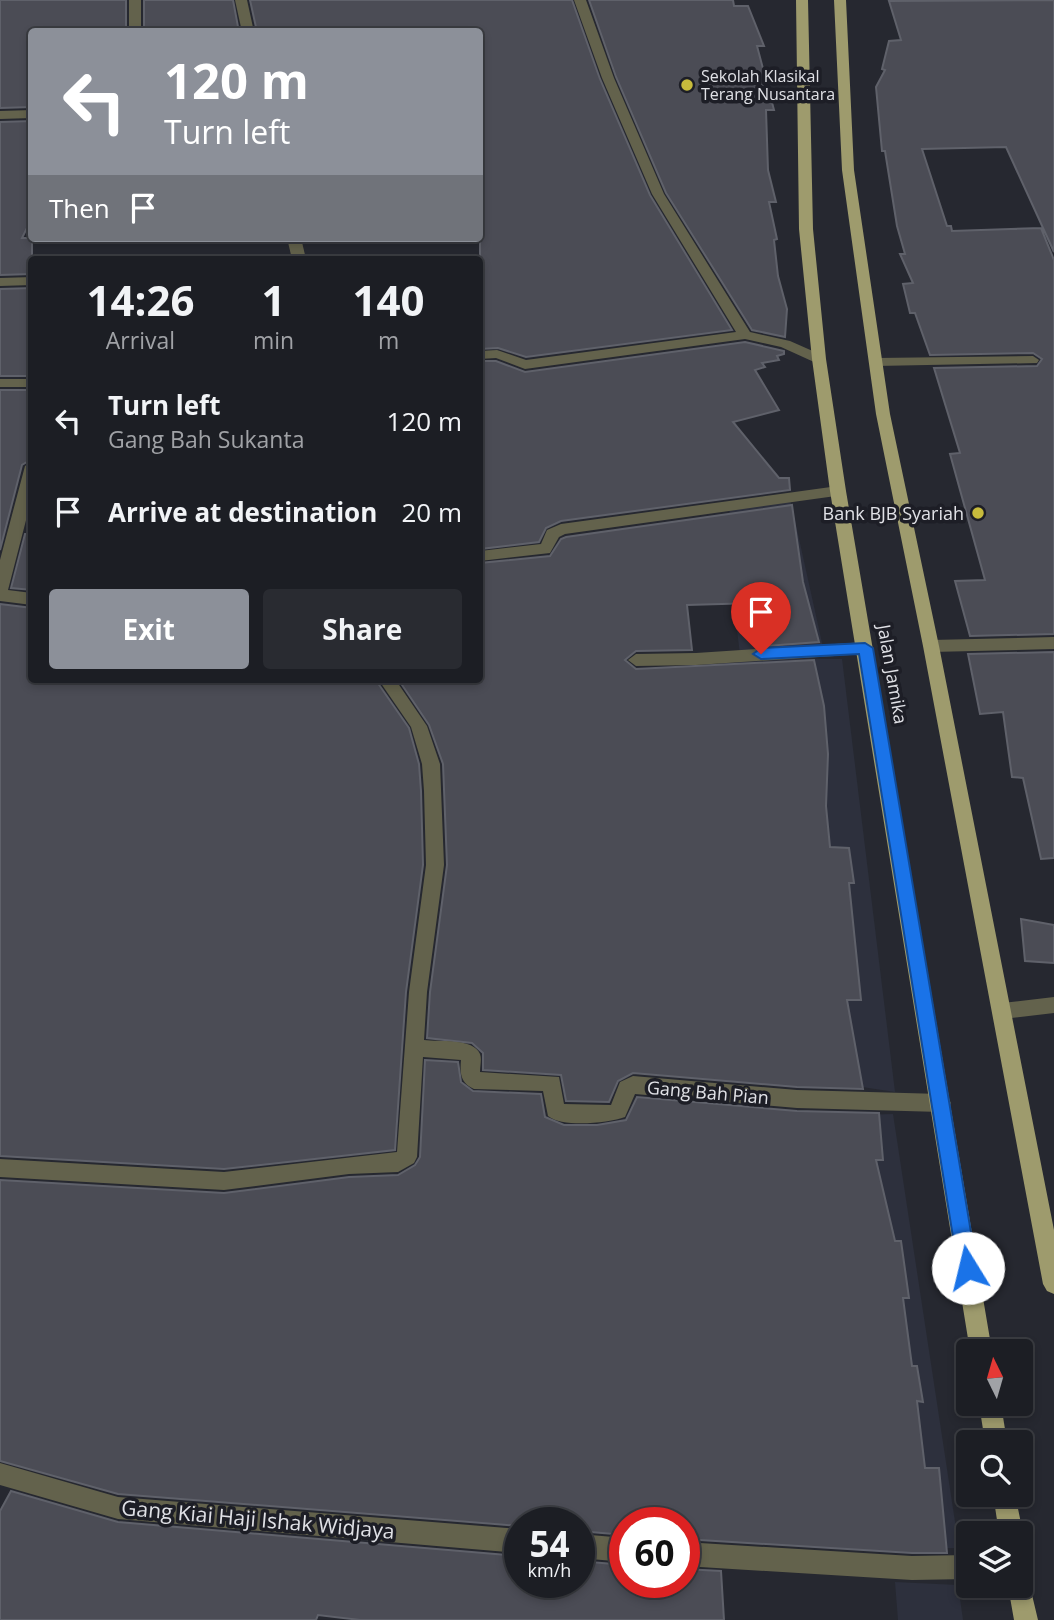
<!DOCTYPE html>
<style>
:root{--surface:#1c1e24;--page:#292b31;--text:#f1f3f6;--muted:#a0a2a6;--line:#3a3c41;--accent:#8c9099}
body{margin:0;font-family:"Open Sans",sans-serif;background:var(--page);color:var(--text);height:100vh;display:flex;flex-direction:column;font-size:26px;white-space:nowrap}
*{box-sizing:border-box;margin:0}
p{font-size:23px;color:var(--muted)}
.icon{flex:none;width:38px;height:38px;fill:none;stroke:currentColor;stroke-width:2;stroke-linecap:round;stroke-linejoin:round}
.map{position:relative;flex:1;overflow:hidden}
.sheet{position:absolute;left:28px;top:256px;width:455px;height:427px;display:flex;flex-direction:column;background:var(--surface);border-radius:7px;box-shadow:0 4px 10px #0003,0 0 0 2px var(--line)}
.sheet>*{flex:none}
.top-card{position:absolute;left:28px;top:28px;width:455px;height:214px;border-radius:7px;box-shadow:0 4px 10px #0003,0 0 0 2px var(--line);background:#8c9099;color:#fff;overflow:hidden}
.needle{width:46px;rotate:355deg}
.buttons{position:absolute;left:956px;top:1339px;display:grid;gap:14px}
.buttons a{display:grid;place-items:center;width:77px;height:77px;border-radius:7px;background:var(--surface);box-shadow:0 4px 10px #0003,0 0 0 2px var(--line);font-size:35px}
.speed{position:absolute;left:504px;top:1507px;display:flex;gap:14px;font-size:35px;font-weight:700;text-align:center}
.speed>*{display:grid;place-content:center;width:91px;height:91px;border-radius:50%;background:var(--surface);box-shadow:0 4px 10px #0003,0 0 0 2px var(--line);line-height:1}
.speed small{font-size:18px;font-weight:400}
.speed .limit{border:10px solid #d22;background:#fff;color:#111}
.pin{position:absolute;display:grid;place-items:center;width:60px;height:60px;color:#fff;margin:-72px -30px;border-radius:50% 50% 50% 0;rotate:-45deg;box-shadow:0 0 7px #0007}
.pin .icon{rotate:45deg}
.me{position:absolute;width:77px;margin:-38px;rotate:351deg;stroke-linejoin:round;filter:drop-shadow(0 0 5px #0008)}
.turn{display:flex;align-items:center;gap:24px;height:147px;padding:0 21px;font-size:32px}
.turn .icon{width:91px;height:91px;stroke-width:2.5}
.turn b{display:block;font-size:49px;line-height:60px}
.then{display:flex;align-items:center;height:66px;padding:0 21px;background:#0003;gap:14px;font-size:26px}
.eta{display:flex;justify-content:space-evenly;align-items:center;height:119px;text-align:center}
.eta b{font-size:42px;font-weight:700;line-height:49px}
.primary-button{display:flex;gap:14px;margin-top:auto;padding:14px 21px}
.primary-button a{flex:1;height:80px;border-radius:7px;background:var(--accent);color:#fff;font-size:28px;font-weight:700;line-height:80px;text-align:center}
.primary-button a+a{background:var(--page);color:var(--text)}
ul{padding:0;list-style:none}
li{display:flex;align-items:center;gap:21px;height:91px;padding:0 21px}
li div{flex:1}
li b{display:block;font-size:26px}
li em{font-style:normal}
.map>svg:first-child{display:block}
.built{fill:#2d303d}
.building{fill:#4b4c55;stroke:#5f616a;stroke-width:2}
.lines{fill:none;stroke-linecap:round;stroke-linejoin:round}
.lane{fill:#63624c;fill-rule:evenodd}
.street{fill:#63624c;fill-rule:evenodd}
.primary{fill:#9e9b6d;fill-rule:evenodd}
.route{fill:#1a73e8;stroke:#114b97;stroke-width:2}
.poi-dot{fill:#c7bb3c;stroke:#1d1e26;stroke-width:2.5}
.labels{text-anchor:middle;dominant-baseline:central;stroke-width:7;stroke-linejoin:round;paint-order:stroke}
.far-poi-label{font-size:16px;fill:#e0e1e6;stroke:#1d1e26;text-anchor:start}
.poi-label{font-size:18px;fill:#e0e1e6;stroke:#1d1e26;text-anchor:end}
.street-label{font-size:18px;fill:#e0e1e6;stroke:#1d1e26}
.near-street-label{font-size:21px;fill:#e0e1e6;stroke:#1d1e26}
</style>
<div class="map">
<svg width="1054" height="1620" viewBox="0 0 1054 1620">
<rect width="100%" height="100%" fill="#262830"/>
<g class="built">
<polygon points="790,498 824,652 740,654 727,549 730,506"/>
<polygon points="718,658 842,659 895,1092 751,1070 716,747"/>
<polygon points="893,1114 959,1548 885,1549 827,1116"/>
<polygon points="895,1582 958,1585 963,1620 898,1620"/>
</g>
<g class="building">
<polygon points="0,0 126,0 126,32 28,32 32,59 32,107 0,108"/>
<polygon points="144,0 233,0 239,32 144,32"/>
<polygon points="250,0 572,0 600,79 650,195 732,330 526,357 498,348 480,349 480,32 257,32"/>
<polygon points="589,0 733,0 734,6 748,6 764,46 757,46 774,110 766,110 768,170 776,202 769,202 777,239 774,240 778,276 787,309 785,337 752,330 666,193 616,77"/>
<polygon points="1054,0 1054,252 1006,147 922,149 947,226 951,226 952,231 1041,228 1054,260 1054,634 970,636 955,581 985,580 950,454 960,453 934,368 1037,366 1042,359 1033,353 930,355 915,313 910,313 903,284 913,283 900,254 905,254 897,226 885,151 882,151 876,87 885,70 882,69 889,41 901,40 889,1"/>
<polygon points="32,121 32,218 22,238 32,238 32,274 0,275 0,122"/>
<polygon points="32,288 32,376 0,376 0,289"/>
<polygon points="745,342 784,351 784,354 777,356 779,360 762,363 765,367 755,370 779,410 733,422 779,478 789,478 790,490 561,521 546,528 539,542 480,549 480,361 496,361 525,372"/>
<polygon points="0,390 32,390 32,459 22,465 0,550"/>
<polygon points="792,505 803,582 819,642 766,646 756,603 687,605 692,650 636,651 625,660 636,669 814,660 824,706 828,754 826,806 830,847 849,848 854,883 849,883 861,1000 847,1000 863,1089 797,1087 633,1073 618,1081 609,1102 566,1101 561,1075 483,1070 483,1053 472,1043 427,1038 430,992 447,865 443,764 429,725 398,679 480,679 480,563 550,556 561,539 566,537"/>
<polygon points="25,534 32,534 32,590 11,588"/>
<polygon points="0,604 32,608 32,679 375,679 409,728 419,764 421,791 423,865 406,992 395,1150 224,1169 0,1156"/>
<polygon points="1054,652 1054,858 1041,859 1023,778 1012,777 1003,712 980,714 968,654"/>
<polygon points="1021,919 1054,925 1054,963 1025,961"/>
<polygon points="425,1060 458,1062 461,1082 473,1091 541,1094 545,1117 564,1125 597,1125 626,1120 637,1097 797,1111 879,1113 883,1160 876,1160 895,1241 901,1241 909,1298 903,1298 912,1366 917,1366 923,1402 917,1401 925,1468 939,1468 947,1553 912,1553 684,1539 684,1522 625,1522 625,1535 579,1531 579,1522 520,1522 520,1526 118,1494 0,1461 0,1180 224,1193 349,1177 398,1175 415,1165 420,1157"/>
<polygon points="11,1491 118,1522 520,1556 520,1582 579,1582 579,1561 625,1565 625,1582 684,1582 684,1569 721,1571 724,1620 360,1620 318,1615 316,1620 0,1620 0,1511"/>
</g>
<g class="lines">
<polygon class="lane" points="1033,356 1039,360 1037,363 876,366 870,362 876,358"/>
<g class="street">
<rect x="129" y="0" width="12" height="32"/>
<polygon points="235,0 247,0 254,32 242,32"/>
<polygon points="574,0 586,0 614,78 664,194 750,332 790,341 824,356 824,362 814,362 781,347 745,339 525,369 496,358 480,359 480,351 497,350 526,360 736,332 652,194 602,78"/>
<polygon points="32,110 32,118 0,119 0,111"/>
<polygon points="287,238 301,238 306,259 292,259"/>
<polygon points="32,277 32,285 0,286 0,278"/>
<rect x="0" y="379" width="32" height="8"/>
<polygon points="32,461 32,497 8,590 32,593 32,605 0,601 0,560 25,466"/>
<polygon points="838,486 843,487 846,491 843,495 565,534 559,537 550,553 480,561 480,551 541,544 547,530 561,524"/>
<polygon points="1054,637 1054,649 931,652 923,646 931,640"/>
<polygon points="865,642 873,648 865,654 696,665 636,666 628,660 636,654 696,653"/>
<path d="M378 679H395L427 726 440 764 444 865 427 992 424 1040C438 1042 474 1038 480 1054 482 1059 480 1066 480 1072L559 1077 564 1104 611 1105 620 1082 633 1076 797 1090 941 1094 948 1097 951 1103 948 1109 941 1112 797 1108 635 1094 625 1117C608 1123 563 1128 548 1116L543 1091 474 1089C460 1083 460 1073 461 1060L423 1057 417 1157 414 1163 398 1172 349 1174 224 1190 0 1177V1159L224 1172 397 1152 409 992 426 865 424 791 422 764 411 727Z"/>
<polygon points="1054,997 1054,1013 1002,1019 995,1017 992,1011 995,1005 1002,1003"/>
<polygon points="0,1463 118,1497 520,1529 520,1553 118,1519 0,1485"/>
<polygon points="579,1534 625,1538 625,1562 579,1558"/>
<polygon points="684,1542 912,1556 968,1555 968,1579 912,1580 684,1566"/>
</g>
<g class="primary">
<polygon points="796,0 808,0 813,229 826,359 846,491 992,1351 970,1351 830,491 812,359 799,229"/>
<polygon points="834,0 846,0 854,170 890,414 939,646 1054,1230 1054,1294 1047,1291 1043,1284 923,646 876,414 842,170"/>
<polygon points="979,1404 1001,1404 1007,1442 985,1442"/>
<polygon points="993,1494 1015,1494 1023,1533 1020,1538 1020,1533 999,1533"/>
<polygon points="1020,1574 1028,1578 1038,1620 1014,1620 1008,1586 1020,1586"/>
</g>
</g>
<polygon class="route" points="865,643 873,648 977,1268 975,1275 968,1277 961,1275 958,1268 859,654 761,659 753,654 761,648"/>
<g class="poi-dot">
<circle cx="687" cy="85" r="7"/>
<circle cx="978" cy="513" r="7"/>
</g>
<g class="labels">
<g class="far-poi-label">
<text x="701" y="76">Sekolah Klasikal<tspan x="701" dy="18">Terang Nusantara</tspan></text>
</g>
<g class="poi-label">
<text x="964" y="513">Bank BJB Syariah</text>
</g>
<g class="street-label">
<text transform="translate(893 674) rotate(80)">Jalan Jamika</text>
<text transform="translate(708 1092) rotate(5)">Gang Bah Pian</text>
</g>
<g class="near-street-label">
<text transform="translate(258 1519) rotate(5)">Gang Kiai Haji Ishak Widjaya</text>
</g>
</g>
</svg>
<div class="buttons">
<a><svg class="needle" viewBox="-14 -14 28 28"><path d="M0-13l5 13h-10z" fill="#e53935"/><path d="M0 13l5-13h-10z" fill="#a0a2a6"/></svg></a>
<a><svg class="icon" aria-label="search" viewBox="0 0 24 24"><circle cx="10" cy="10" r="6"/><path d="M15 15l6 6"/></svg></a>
<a><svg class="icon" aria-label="layers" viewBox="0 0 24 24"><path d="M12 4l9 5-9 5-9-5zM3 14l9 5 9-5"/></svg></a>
</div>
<div class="speed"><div>54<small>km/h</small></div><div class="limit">60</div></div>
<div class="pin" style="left:761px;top:654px;background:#d93025"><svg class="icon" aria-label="arrive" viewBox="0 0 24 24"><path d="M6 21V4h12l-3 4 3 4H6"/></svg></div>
<svg class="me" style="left:968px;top:1268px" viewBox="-20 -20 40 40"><circle r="19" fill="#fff"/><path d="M0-13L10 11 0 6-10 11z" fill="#1a73e8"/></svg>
<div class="top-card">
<div class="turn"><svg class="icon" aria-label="left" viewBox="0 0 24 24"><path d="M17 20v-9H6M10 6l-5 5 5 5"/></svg><div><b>120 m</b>Turn left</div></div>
<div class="then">Then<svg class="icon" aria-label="arrive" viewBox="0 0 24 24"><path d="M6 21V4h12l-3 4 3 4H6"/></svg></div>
</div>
<section class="sheet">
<div class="eta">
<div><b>14:26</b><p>Arrival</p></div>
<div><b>1</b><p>min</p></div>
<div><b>140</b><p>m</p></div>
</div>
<ul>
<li><svg class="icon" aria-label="left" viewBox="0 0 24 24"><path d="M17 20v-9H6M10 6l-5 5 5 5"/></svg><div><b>Turn left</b><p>Gang Bah Sukanta</p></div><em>120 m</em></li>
<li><svg class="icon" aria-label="arrive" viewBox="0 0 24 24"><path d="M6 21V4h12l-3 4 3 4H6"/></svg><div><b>Arrive at destination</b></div><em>20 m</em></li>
</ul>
<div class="primary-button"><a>Exit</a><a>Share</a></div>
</section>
</div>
